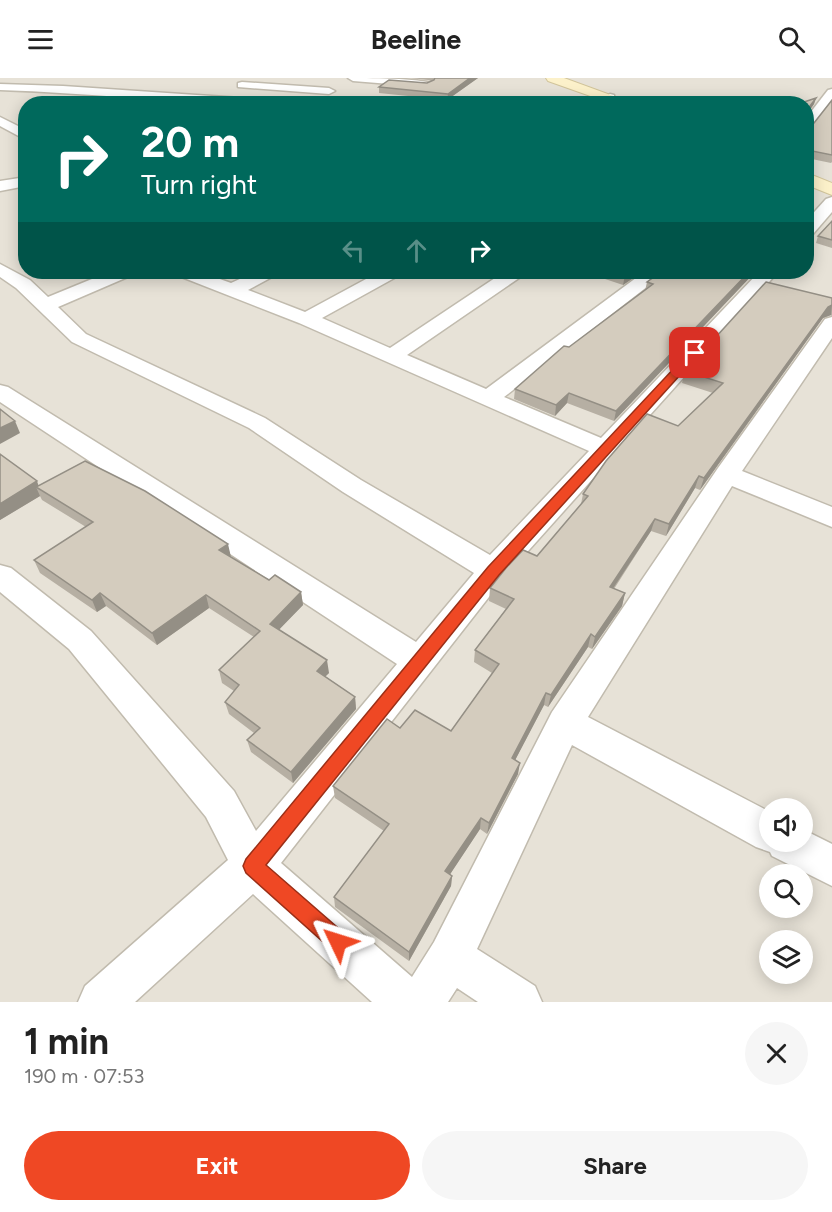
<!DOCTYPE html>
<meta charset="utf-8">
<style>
:root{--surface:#fff;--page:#f6f6f6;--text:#222;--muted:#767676;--accent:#ef4824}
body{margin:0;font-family:Figtree,sans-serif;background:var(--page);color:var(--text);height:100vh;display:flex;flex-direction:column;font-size:22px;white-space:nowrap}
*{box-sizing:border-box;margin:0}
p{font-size:20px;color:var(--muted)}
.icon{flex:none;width:33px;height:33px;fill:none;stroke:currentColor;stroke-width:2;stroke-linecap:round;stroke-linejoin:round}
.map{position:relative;height:924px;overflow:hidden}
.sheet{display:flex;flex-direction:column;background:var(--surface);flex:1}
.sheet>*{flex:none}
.top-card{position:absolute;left:18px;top:18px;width:796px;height:183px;border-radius:24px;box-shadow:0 3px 15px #0003;background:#00695c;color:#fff;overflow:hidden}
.controls{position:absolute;left:759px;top:720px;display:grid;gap:12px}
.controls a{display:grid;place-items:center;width:54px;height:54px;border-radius:50%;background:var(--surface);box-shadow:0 3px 15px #0003;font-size:30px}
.pin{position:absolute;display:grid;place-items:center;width:51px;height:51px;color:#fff;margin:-26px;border-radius:12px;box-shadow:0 3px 9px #0006}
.me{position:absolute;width:66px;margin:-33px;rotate:311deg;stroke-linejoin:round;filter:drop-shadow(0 0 4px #0008)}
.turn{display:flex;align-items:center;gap:21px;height:126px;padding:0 24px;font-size:27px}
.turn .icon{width:78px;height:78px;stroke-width:2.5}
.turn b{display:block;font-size:42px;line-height:51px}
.lanes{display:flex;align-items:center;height:57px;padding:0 24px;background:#0003;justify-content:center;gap:30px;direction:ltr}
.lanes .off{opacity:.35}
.round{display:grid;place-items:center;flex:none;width:63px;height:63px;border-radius:32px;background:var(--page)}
.overview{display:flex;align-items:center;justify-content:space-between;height:102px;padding:0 24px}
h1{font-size:36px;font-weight:700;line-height:45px}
.button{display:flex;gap:12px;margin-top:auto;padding:12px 24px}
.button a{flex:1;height:69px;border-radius:36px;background:var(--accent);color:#fff;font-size:24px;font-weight:700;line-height:69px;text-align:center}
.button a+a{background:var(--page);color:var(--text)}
header{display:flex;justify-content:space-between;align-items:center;height:78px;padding:0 24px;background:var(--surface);font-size:27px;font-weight:700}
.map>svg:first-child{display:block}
.residential{fill:#e7e2d7;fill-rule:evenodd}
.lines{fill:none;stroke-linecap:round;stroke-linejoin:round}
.street-casing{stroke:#c1bbae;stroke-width:3}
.secondary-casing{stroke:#d1c49a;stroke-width:2}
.street{fill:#fff;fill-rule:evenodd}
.secondary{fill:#fcf1ca;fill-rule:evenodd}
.wall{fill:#b6afa3}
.shaded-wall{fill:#948f85}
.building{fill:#d4ccbe;stroke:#948f85;stroke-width:1.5}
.route{fill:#ef4824;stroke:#9b2f17;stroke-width:1.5}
</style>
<header><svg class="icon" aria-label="menu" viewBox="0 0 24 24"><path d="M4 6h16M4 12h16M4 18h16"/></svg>Beeline<svg class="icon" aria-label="search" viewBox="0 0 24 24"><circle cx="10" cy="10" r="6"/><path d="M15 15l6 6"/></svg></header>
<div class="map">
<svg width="832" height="924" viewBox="0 0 832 924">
<rect width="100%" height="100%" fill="#f3f0e8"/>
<path class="residential" d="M0 0H832V924H0ZM26 26H807V194H26ZM770 730H802V764H770ZM770 796H802V830H770ZM770 862H802V896H770Z"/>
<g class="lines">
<defs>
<g id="street">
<path d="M348 0C364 0 422 0 433 6L427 9 353 3Z"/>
<polygon points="242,4 329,10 335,13 329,16 238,9 238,5"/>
<path d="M0 6 63 8 269 22 275 26C183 26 92 15 0 12Z"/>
<polygon points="832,11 832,22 811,50 807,51 807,39 828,12"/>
<polygon points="610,16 614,17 614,21 606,26 590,26"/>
<polygon points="0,39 26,52 26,62 0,48"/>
<polygon points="26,99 26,108 0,113 0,103"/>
<polygon points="832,119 832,134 813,156 807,157 807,142 826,121"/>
<polygon points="0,186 30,202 48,219 109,194 133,194 130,198 58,229 86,256 265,340 361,402 490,477 589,373 299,245 179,198 176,194 200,194 231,205 255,194 277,194 274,198 248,212 305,234 379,194 401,194 398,198 322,240 390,270 504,194 525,194 522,198 407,277 486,311 644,194 664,194 661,198 504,319 601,360 759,194 778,194 503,501 281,785 412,899 434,864 552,634 718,390 825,241 832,239 832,260 742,393 832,429 832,449 732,408 588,639 770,734 770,764 802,764 802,751 832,766 832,808 772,778 770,774 756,769 572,667 477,871 535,908 542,924 478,924 457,910 448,924 372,924 253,816 135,924 78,924 85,908 228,782 206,739 69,571 0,514 0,487 11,490 91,553 234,713 256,753 397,586 0,324 0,307 8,309 416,564 474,495 343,414 249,350 72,264 16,210 0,199"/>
</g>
<g id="secondary">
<polygon points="546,0 564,0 635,26 613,26 548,3"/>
<polygon points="807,95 832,105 832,117 807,107"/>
</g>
</defs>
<use href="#street" class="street-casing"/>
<use href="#secondary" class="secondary-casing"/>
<use href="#street" class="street"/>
<use href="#secondary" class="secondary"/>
</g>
<g class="wall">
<polygon points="411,0 478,0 447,22 379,15 379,9 427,5 431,3 428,2"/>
<polygon points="816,20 814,26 807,36 808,46 814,45 832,22 832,84 831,85 807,80 807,26"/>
<polygon points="832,143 832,170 816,165 818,158"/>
<polygon points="584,194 642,194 623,207"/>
<polygon points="661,194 755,194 614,343 567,325 555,338 514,321 515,311 645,213 647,204"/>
<polygon points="832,220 832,238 831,237 823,240 700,412 695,410 666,458 651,453 614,511 625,515 622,528 592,571 588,569 548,629 544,627 515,682 518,696 487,756 480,751 450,796 452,798 451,808 409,883 335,829 334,819 384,753 335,720 333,708 400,650 451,653 492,595 474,584 475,572 506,531 489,523 490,510 537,478 581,426 583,416 678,348 713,315 682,305 685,293"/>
<polygon points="0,376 39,408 230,478 269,502 301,514 303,527 279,551 329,595 325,598 355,619 356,631 293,705 251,674 247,662 254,655 229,636 225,624 234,613 222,605 219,592 254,559 209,530 157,567 106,528 97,534 40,495 34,482 86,449 42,422 40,418 0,442"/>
</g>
<g class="shaded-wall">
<polygon points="470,0 478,0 447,22 448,16"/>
<polygon points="816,20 814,26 807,36 807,32"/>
<polygon points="631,194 642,194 623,207 625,197"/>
<polygon points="749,194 755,194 614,343 616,333"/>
<polygon points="832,227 831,237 823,240 700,412 704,400 828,229"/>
<polygon points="569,315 567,325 555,338 556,327"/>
<polygon points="15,343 20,355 0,366 0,350"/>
<polygon points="699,398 695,410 666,458 669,446"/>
<polygon points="37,403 40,412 36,409 40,418 0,442 0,426"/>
<polygon points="655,441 651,453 606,521 610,509"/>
<polygon points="228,466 231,479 219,472"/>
<polygon points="301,514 303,527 273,558 270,546"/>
<polygon points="100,515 106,528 97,534 92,522"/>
<polygon points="625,515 622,528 592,571 595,559"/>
<polygon points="206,517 209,530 157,567 152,555"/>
<polygon points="591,556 588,569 548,629 551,617"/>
<polygon points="327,582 329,595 319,605 317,593"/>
<polygon points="546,615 544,627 510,692 512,680"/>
<polygon points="355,619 356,631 293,705 291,694"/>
<polygon points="520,685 518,696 487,756 489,745"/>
<polygon points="481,740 480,751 445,804 445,793"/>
<polygon points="452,798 451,808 409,883 409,874"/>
</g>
<g class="building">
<polygon points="435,0 470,0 448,16 379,9 389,2 427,5 434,2"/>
<polygon points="816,20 807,32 807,26 798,26"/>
<polygon points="832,22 832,77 807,72 807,33 808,46 814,45"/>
<polygon points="832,143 832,162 818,158"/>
<polygon points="613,194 631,194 625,197"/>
<polygon points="661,194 749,194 616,333 569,315 556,327 515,311 564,268 569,269 653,206 647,204"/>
<polygon points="766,204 832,220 832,227 828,229 704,400 699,398 669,446 655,441 610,509 625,515 595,559 591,556 551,617 546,615 512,680 520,685 489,745 481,740 445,793 452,798 409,874 334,819 389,746 333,708 387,641 400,650 415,632 451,653 499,586 475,572 514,521 490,510 506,490 523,472 537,478 588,418 583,416 606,383 647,336 678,348 723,305 685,293"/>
<polygon points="0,331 15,343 0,350"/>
<polygon points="0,376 37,403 0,426"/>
<polygon points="85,383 145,413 228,466 219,472 269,502 275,497 301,514 270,546 327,582 317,593 355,619 291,694 247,662 260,650 225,624 239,607 219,592 260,553 206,517 152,555 100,515 92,522 34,482 93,444 36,409"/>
</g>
<polygon class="route" points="691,272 700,275 499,497 266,787 345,856 348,864 345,871 338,874 331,871 246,795 243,788 246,781 488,489"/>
</svg>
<div class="controls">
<a><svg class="icon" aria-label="sound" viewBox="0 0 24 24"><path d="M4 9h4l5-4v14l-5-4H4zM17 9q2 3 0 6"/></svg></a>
<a><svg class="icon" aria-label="search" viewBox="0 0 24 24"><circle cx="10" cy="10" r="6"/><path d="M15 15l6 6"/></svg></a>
<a><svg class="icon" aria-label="layers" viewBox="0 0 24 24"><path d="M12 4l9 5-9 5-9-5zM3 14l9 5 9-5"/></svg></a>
</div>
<div class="pin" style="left:695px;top:275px;background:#d93025"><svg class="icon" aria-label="arrive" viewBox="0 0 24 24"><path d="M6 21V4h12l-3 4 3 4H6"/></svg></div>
<svg class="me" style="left:338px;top:864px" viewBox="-20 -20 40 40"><path d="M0-17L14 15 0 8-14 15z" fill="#ef4824" stroke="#fff" stroke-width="4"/></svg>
<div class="top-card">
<div class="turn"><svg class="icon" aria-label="right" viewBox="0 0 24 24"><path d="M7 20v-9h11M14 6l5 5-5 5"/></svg><div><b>20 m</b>Turn right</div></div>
<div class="lanes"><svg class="icon off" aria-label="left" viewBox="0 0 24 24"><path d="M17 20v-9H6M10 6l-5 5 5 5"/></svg><svg class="icon off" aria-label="ahead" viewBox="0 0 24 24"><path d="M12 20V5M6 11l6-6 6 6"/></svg><svg class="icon" aria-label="right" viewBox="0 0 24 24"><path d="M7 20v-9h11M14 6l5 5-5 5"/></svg></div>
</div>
</div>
<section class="sheet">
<div class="overview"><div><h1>1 min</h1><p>190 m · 07:53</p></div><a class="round"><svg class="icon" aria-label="close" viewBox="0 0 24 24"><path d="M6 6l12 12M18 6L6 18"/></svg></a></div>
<div class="button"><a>Exit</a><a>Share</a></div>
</section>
